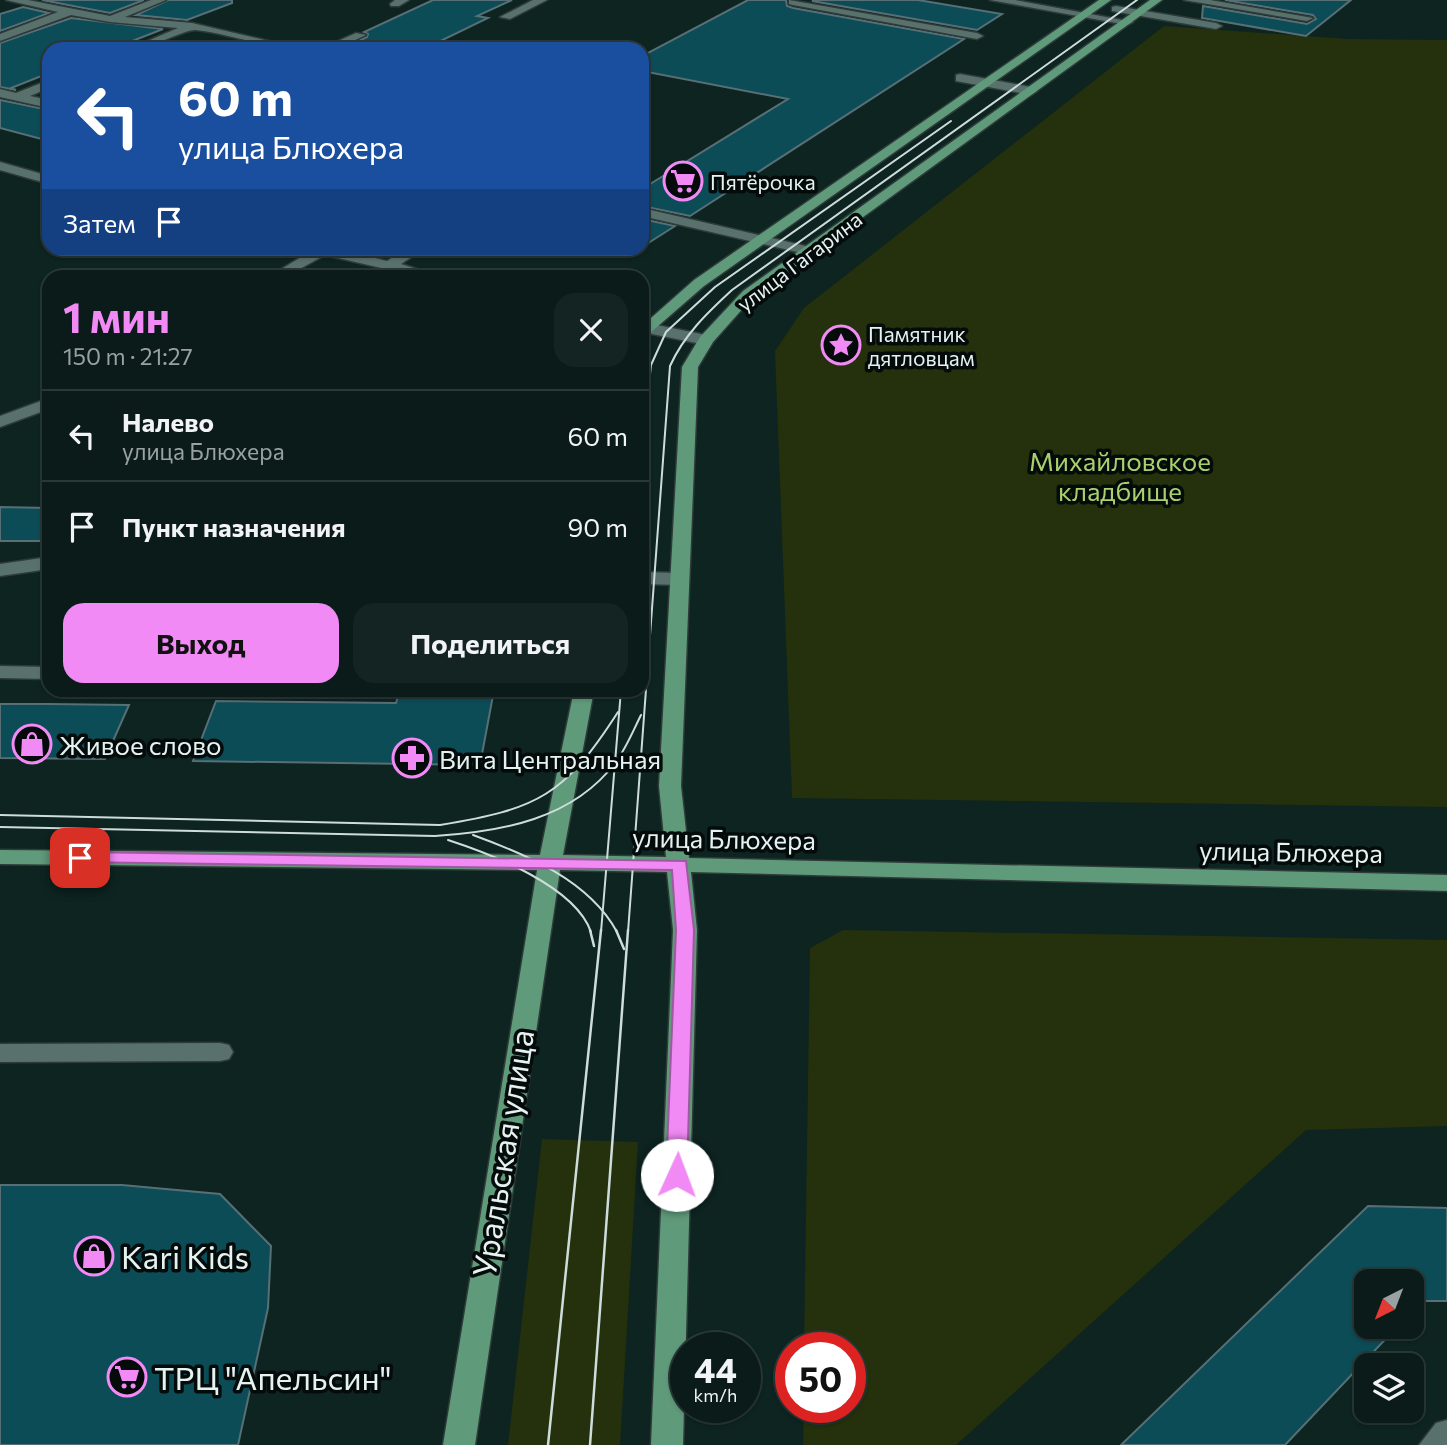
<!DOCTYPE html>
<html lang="ru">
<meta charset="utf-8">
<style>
:root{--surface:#0a1b19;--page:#132422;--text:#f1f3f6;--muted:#99a1a2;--line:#2a3938;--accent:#f18af4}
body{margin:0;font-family:Commissioner,sans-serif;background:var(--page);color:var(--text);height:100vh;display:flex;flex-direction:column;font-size:26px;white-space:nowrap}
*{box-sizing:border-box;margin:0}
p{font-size:23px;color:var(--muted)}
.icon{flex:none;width:38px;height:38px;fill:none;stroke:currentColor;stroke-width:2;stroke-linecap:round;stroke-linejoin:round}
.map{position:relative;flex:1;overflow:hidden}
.details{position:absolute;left:42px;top:270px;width:607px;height:427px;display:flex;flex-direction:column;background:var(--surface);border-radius:21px;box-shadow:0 2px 5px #0004,0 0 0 2px var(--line)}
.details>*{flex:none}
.top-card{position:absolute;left:42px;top:42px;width:607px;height:214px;border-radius:21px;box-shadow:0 2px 5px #0004,0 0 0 2px var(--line);background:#1a4fa0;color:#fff;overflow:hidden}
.needle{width:46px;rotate:222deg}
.tools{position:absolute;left:1354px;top:1269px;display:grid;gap:14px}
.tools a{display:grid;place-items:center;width:70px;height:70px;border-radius:14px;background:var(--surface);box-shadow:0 2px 5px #0004,0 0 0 2px var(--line);font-size:35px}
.speed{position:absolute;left:670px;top:1332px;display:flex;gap:14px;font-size:35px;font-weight:700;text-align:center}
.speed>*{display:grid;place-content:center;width:91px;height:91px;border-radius:50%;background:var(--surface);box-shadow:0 2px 5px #0004,0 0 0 2px var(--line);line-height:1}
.speed small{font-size:18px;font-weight:400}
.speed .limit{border:10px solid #d22;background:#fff;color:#111}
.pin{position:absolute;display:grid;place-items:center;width:60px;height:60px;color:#fff;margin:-30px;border-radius:14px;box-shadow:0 4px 10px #0006}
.me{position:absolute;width:77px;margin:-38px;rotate:2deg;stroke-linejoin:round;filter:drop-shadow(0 0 5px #0008)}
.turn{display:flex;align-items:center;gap:24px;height:147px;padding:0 21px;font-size:32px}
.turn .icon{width:91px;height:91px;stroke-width:2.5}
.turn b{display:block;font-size:49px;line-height:60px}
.then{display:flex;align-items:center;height:66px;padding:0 21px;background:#0003;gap:14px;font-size:26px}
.round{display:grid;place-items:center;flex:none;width:74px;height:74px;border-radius:21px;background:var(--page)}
.head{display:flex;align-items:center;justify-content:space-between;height:119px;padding:0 21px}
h1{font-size:42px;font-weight:700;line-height:52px;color:var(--accent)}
.primary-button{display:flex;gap:14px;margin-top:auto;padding:14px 21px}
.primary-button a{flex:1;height:80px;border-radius:21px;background:var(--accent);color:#111;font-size:28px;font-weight:700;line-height:80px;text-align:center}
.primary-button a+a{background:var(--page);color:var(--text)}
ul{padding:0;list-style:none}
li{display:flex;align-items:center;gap:21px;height:91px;padding:0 21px;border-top:2px solid var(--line)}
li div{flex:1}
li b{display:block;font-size:26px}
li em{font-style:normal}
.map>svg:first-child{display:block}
.green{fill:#24310c}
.building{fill:#0c4c57;stroke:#576f75;stroke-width:2}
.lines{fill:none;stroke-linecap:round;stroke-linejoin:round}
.minor-casing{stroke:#2e3b39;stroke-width:3}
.major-casing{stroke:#2e3b39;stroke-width:3}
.minor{fill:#59716d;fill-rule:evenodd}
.major{fill:#5f9a7a;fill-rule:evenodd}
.tram-far1{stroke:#cedddb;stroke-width:2}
.tram{stroke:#cedddb;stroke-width:2.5}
.route{fill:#f18af4;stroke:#9d5a9f;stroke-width:2}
.labels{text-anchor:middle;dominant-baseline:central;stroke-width:7;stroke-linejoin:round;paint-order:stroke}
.far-poi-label{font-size:21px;fill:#e4f2f0;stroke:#040b0a;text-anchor:start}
.far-street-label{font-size:21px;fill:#e4f2f0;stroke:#040b0a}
.park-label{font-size:26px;fill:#a9d06e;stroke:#040b0a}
.poi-label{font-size:26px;fill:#e4f2f0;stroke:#040b0a;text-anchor:start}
.street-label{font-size:26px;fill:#e4f2f0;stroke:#040b0a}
.near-street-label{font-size:32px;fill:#e4f2f0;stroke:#040b0a}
.near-poi-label{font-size:32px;fill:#e4f2f0;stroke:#040b0a;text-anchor:start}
</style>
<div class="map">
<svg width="1447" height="1445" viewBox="0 0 1447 1445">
<rect width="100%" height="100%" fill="#0d2421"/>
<g class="green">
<polygon points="1164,26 1347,39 1447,40 1447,807 792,798 775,351 804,308"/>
<polygon points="843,930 1447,940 1447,1126 1306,1130 956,1445 803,1445 804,1407 850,1407 850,1348 804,1347 810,948"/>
<polygon points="542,1139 638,1142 620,1445 508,1445"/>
</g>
<g class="building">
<polygon points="42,0 144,0 110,13"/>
<polygon points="168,0 232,0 232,3 187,20 136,15"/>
<polygon points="433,0 512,0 477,16 488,18 424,49 342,49 367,37 368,34 364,32"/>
<polygon points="748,0 786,0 787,6 793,8 964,39 690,216 642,206 642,189 788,99 642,71 642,56"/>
<polygon points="816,0 918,0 1002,14 977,30 812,1"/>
<polygon points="1225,0 1351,0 1306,36 1202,18 1203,6 1307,24 1316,19 1313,15"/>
<polygon points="23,7 49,13 0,31 0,14"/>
<polygon points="71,18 163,29 112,49 49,49 49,73 11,88 16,90 0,87 0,43"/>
<polygon points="0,100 49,110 49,141 0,128"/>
<polygon points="642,219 675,226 642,247"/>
<polygon points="0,507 49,508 49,541 0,541"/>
<polygon points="400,690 494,690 480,765 193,761 216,701 396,703"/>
<polygon points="0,704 50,704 129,705 105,759 0,758"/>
<polygon points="0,1185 122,1185 220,1194 271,1246 268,1308 238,1445 0,1445"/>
<polygon points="1368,1206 1447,1208 1447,1301 1423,1301 1412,1312 1412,1281 1367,1281 1367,1326 1398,1326 1285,1445 1121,1445"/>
</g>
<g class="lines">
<defs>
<g id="minor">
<path d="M6 0H28L110 16 151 0H166L125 17 192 23 303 49C266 49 232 34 196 30 184 29 152 49 129 49L178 28 110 22 71 15 0 41V34L58 12Z"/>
<polygon points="395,0 409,0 399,6 391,6 390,4"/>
<polygon points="533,0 547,0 510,19 500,17"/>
<polygon points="789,0 977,33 983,36 977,39 793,5 789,4"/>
<polygon points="990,0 1015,0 1133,22 1127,25"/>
<polygon points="1184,0 1210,0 1313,18 1307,21"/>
<polygon points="1116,6 1216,23 1222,26 1216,29 1112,11 1112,7"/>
<polygon points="356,33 366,35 336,49 320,49"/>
<polygon points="960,74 1031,87 1037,91 1031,95 956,81 956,75"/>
<polygon points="49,80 49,88 30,96 49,100 49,108 0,97 0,89 16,93"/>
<polygon points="0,162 49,176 49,184 0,170"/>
<polygon points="642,208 810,247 817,251 810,255 642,216"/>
<polygon points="309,248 336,248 387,261 407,248 425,248 401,264 439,276 416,276 325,255 287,276 270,276 311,251"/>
<polygon points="642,322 706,335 714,340 706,345 642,332"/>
<polygon points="49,398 49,409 0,427 0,416"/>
<polygon points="49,557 49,569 0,576 0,564"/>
<polygon points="642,572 680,573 689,579 680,585 642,584"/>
<polygon points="0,666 49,667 49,679 0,678"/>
<polygon points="220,1043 229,1045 233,1052 229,1059 220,1061 0,1062 0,1044"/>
<polygon points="1447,1420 1447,1445 1419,1445 1436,1423"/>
</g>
<g id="major">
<polygon points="1099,0 1111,0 704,286 642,340 642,326 694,280"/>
<polygon points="1150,0 1162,0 753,297 713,342 698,367 681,786 689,858 1447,875 1447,891 691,872 697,930 683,1445 651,1445 673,930 667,872 560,870 475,1445 443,1445 537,870 0,864 0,850 540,855 574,690 594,690 563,855 666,857 659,786 682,367 700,337 743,291"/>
</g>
</defs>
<use href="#minor" class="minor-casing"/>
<use href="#major" class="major-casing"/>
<use href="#minor" class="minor"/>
<use href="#major" class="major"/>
<g class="tram-far1">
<polyline points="642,449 651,365 666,332 715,287 951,121"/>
<path d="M0 815 440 825C538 809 564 796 618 712"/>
<path d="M0 827 435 836C501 832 573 819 615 763 626 749 633 731 641 715"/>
<path d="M473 835C525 854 589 880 617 932"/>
<path d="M448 840C491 854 575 886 591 932"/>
<polyline points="601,932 621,690"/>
<path d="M628 932 670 366C684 335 707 313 732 290L1137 0"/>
</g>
<g class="tram">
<polyline points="590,930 594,946"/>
<polyline points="616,930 624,949"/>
<polyline points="548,1445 601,930"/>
<polyline points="590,1445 628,930"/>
</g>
</g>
<polygon class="route" points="80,852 686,861 694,930 687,1175 684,1181 669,1181 666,1175 676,930 672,870 74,862 72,858 74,854"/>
<defs>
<symbol id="supermarket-ring" viewBox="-11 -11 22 22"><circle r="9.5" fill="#040b0a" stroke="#f18af4" stroke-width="1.5"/><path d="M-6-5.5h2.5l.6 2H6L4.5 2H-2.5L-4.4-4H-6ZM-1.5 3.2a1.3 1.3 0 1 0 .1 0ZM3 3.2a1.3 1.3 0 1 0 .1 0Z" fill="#f18af4"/></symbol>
<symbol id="sight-ring" viewBox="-11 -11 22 22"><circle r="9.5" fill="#040b0a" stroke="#f18af4" stroke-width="1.5"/><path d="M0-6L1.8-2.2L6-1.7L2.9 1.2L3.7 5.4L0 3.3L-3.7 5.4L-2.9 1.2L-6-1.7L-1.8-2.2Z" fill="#f18af4"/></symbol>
<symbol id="shop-ring" viewBox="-11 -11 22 22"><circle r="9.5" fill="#040b0a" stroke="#f18af4" stroke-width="1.5"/><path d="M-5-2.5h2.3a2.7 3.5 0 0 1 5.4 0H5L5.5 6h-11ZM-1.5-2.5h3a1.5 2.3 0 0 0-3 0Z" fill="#f18af4"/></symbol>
<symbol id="pharmacy-ring" viewBox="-11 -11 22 22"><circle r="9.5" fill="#040b0a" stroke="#f18af4" stroke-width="1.5"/><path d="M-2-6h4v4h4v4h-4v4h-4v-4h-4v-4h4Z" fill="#f18af4"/></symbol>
</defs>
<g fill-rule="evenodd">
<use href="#supermarket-ring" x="661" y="159" width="44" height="44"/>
<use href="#sight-ring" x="819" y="323" width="44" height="44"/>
<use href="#shop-ring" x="10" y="722" width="44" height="44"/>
<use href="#pharmacy-ring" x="390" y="736" width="44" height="44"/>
<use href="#shop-ring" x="72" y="1234" width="44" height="44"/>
<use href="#supermarket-ring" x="105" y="1355" width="44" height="44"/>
</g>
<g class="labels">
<g class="far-poi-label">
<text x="710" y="181">Пятёрочка</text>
<text x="868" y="333">Памятник<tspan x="868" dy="24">дятловцам</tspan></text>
</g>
<g class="far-street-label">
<text transform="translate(799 261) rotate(-37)">улица Гагарина</text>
</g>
<g class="park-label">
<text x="1120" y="460">Михайловское<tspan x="1120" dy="30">кладбище</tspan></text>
</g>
<g class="poi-label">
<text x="59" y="744">Живое слово</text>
<text x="439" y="758">Вита Центральная</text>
</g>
<g class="street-label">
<text transform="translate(724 838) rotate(1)">улица Блюхера</text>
<text transform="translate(1291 851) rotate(1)">улица Блюхера</text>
</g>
<g class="near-street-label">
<text transform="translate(502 1153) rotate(-81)">Уральская улица</text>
</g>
<g class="near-poi-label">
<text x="121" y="1256">Kari Kids</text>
<text x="154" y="1377">ТРЦ "Апельсин"</text>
</g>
</g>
</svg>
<div class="tools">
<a><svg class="needle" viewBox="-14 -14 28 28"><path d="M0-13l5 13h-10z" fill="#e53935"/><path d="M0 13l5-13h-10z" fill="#99a1a2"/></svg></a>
<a><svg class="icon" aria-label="layers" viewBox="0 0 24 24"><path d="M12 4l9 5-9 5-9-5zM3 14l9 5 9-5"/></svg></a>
</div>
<div class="speed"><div>44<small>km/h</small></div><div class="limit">50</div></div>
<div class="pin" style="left:80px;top:858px;background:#d93025"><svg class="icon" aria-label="arrive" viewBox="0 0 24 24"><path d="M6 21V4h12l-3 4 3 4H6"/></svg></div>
<svg class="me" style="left:677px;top:1175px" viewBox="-20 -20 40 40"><circle r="19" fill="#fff"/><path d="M0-13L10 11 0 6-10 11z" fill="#f18af4"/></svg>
<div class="top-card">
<div class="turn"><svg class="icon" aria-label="left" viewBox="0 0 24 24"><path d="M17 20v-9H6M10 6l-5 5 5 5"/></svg><div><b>60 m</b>улица Блюхера</div></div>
<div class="then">Затем<svg class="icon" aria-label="arrive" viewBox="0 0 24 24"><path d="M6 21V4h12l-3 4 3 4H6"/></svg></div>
</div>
<section class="details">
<div class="head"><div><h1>1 мин</h1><p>150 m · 21:27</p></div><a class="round"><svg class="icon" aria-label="close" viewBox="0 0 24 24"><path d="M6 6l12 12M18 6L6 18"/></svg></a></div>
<ul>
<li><svg class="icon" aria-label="left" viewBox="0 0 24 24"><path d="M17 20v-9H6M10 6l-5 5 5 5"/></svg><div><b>Налево</b><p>улица Блюхера</p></div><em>60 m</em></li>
<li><svg class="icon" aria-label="arrive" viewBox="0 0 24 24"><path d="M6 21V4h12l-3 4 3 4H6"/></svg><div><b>Пункт назначения</b></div><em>90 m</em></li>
</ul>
<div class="primary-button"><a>Выход</a><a>Поделиться</a></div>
</section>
</div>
